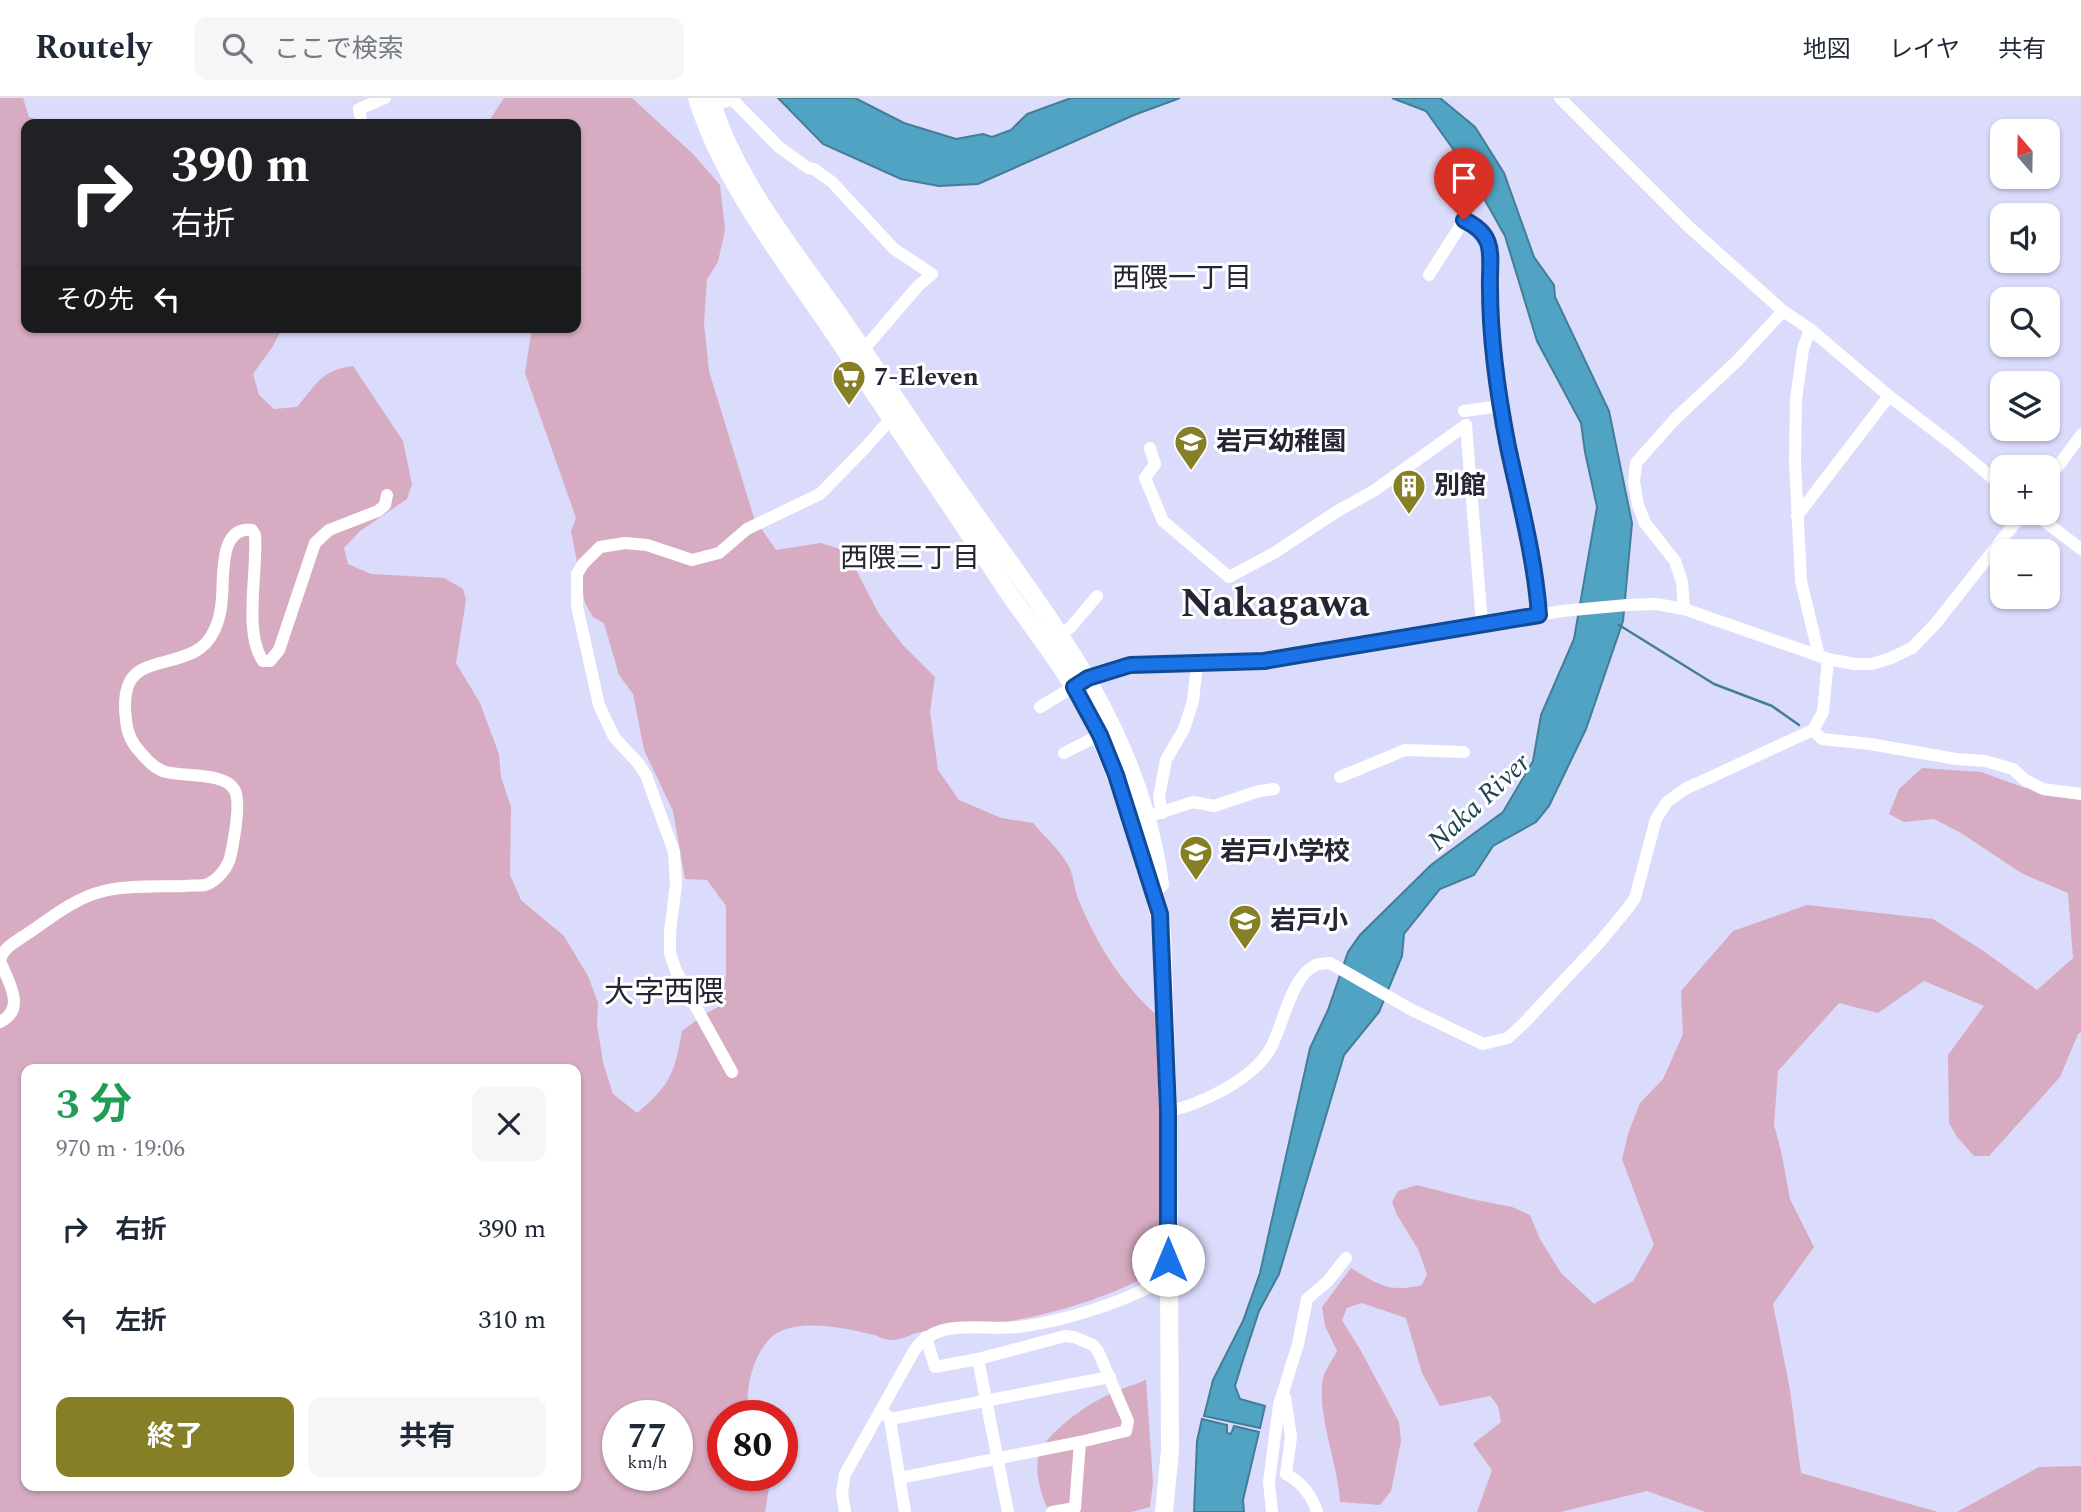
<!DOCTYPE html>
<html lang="ja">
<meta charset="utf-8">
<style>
:root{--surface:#fff;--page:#f6f6f7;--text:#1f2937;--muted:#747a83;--line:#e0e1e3;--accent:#857f26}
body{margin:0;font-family:Spectral,"Noto Sans JP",serif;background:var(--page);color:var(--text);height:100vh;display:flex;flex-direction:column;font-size:26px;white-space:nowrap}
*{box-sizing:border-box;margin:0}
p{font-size:23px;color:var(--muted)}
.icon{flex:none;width:38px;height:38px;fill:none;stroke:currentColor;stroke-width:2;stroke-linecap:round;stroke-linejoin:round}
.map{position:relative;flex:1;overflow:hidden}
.side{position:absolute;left:21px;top:966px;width:560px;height:427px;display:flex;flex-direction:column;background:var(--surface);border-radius:14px;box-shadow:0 2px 5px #0004}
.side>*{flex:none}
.hud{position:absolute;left:21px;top:21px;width:560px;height:214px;border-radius:14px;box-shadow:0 2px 5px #0004;background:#202124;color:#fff;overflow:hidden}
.needle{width:46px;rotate:340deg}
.tools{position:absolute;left:1990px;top:21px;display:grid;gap:14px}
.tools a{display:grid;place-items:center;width:70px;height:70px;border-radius:14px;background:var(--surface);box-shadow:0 2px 5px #0004;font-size:35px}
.speed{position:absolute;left:602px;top:1302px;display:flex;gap:14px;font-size:35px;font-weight:700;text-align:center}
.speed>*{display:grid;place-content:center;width:91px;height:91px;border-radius:50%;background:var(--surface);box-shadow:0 2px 5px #0004;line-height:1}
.speed small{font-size:18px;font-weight:400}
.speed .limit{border:10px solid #d22;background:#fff;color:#111}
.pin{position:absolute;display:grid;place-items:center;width:60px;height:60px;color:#fff;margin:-72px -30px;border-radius:50% 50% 50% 0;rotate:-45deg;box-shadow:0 0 7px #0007}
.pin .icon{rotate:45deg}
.me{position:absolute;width:77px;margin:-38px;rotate:0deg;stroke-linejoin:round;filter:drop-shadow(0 0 5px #0008)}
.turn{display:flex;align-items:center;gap:24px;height:147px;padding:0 35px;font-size:32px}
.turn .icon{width:91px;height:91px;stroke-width:2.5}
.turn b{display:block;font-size:49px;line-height:60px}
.then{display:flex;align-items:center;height:66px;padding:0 35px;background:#0003;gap:14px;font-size:26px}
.round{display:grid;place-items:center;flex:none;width:74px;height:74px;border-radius:14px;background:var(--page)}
.summary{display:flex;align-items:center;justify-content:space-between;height:119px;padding:0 35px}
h1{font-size:42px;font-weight:700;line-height:52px;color:#1e9e55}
.cta{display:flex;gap:14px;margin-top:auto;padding:14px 35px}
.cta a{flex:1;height:80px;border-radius:14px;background:var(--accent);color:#fff;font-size:28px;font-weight:700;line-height:80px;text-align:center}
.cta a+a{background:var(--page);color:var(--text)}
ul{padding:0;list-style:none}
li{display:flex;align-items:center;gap:21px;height:91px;padding:0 35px}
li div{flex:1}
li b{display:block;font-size:26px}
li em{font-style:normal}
header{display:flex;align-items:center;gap:42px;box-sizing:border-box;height:98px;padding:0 35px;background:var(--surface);border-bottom:2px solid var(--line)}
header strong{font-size:33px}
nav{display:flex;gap:38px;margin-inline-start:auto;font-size:24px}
.search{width:490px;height:63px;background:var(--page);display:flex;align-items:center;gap:18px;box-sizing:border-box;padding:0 24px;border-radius:14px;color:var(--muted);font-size:26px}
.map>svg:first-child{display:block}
.green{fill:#d7abc2;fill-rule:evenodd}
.water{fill:#50a3c2;stroke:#437d97;stroke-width:2}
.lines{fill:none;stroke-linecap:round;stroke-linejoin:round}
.stream{stroke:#437d97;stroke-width:2.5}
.minor{stroke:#fff;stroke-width:12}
.highway{stroke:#fff;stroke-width:18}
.route-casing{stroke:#114b97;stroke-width:18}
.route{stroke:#1a73e8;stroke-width:12}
.labels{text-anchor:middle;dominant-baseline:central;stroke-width:6;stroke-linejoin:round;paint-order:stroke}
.poi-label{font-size:26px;font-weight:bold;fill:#252533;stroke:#fff;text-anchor:start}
.neighbourhood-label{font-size:28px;fill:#252533;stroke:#fff}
.water-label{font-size:28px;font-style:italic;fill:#1f4553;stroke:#fff}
.quarter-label{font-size:30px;fill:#252533;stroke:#fff}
.town-label{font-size:40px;font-weight:bold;fill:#252533;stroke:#fff}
</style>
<header>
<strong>Routely</strong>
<div class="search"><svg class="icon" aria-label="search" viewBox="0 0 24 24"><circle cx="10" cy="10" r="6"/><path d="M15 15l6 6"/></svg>ここで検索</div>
<nav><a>地図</a><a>レイヤ</a><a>共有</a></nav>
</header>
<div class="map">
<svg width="2081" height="1414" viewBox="0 0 2081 1414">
<rect width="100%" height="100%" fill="#dbdbfc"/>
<g class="green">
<path d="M0 0H23L29 19 51 26H26V229H283L273 248 253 276 259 297 274 311 297 309C317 286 321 272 353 268L403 343 412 386 407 401 360 433 344 450 348 466 371 476 444 480 463 491 466 502 456 565 480 605 499 656 501 679 511 709 510 777 521 802 564 838 588 878 598 905 597 927 603 964 613 996 637 1015C670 988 675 974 682 933L705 916 722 907 726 876V808L707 782 685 781 673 713 644 652 633 596 619 577 604 525 593 519 585 505 571 433 576 420 525 275 532 229H576V26H487L504 0H632L694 57 720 87 725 132 718 164 707 181 704 226 709 273 754 420 776 452 821 445 840 451 855 470 879 516 902 546 935 579 930 613 938 672 959 702 1001 720 1033 725C1044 738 1060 752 1068 767 1074 777 1074 792 1079 803 1098 848 1122 887 1159 919L1161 1171C1099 1205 1039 1220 969 1230 953 1232 936 1230 921 1234 910 1236 903 1242 891 1242 884 1242 877 1237 870 1236 844 1230 807 1222 781 1233 755 1244 742 1294 750 1318H723V1377H771L765 1414H0ZM26 971H576V1388H26ZM618 1318H677V1377H618Z"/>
<path d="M1922 670 1981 674 2025 690 2081 693V934L2078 936 2060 979 1989 1058H1974L1957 1039 1949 1025 1948 957 1984 908 1924 883 1878 915 1839 905 1778 973 1774 1027 1781 1053 1790 1101 1814 1149 1773 1206 1790 1292 1801 1375 1938 1414H1705L1647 1393 1560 1414H1477L1492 1372 1473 1346 1501 1324 1498 1308 1490 1298 1440 1308 1422 1275 1406 1220 1362 1205 1347 1210 1342 1222 1361 1253 1399 1324 1401 1343 1391 1393 1380 1407 1340 1404C1339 1368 1314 1309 1324 1277 1327 1269 1333 1261 1337 1253L1325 1228 1322 1209 1351 1170C1379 1187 1389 1195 1422 1187L1427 1176 1418 1151 1397 1117 1392 1104 1398 1093 1417 1087 1471 1101 1512 1109 1530 1117 1540 1141 1561 1175 1594 1206 1633 1183 1654 1147 1622 1061 1628 1036 1640 1005 1663 981 1683 936 1681 893 1733 833 1807 807 1933 821 1985 854 2037 892 2073 860 2068 795 2023 776 1961 735 1934 721 1904 724 1889 716 1899 691Z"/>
<path d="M1146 1282 1153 1385 1150 1409 1131 1414H1049C1042 1398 1035 1379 1038 1361 1041 1339 1081 1311 1100 1301 1114 1293 1131 1288 1146 1282Z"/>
<polygon points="2081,1368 2081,1414 1957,1414 2039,1369"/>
</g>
<g class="water">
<polygon points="778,0 855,0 904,25 956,41 983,36 992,39 1011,32 1027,16 1071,0 1180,0 1134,17 978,86 939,88 901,81 823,46"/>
<polygon points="1392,0 1440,0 1475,29 1504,75 1534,159 1554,187 1555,199 1609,313 1632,425 1623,523 1586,631 1549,708 1536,724 1493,748 1474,777 1440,791 1404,836 1402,858 1379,914 1344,957 1279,1176 1259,1213 1242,1265 1235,1288 1240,1301 1265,1308 1260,1330 1204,1318 1213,1282 1243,1223 1260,1175 1310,950 1328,912 1348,854 1360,837 1431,767 1503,714 1533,663 1541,617 1574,541 1597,409 1585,354 1581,325 1537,243 1505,138 1468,72 1426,13"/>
<polygon points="1202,1321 1227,1327 1227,1335 1231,1336 1234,1328 1259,1334 1243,1402 1244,1414 1194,1414 1197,1343"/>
</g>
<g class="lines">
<polyline class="stream" points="1619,527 1714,586 1772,608 1799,627"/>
<g class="minor">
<polyline points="1560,0 1689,129 1783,213 1810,231 1889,298 1953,347 2002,388"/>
<polyline points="713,8 732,1 779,49 808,70 814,71 832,84 894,151 932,176 918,188 863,252"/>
<polyline points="362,26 359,11 385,0"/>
<path d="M1429 177 1464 122C1498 138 1489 158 1490 190 1491 243 1498 298 1508 349 1519 405 1534 460 1539 517"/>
<polyline points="1810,231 1803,251 1796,301 1795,365 1801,483 1819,558"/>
<polyline points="1464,313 1501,308"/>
<polyline points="1466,327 1482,526"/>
<polyline points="1150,350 1155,366 1145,380 1163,423 1229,479 1274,455 1336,414 1375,392 1466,327"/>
<polyline points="2048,382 2081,337"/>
<polyline points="2034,415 2081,451"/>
<polyline points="1797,418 1889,298"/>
<polyline points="1684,511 1682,484 1675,463 1645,425 1638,407 1634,384 1636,365 1675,321 1737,263 1783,213"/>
<polyline points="1060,537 1071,529 1097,498"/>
<polyline points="1040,609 1088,580 1130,567 1264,563 1562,513 1627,507 1656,506 1684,511 1828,561 1854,566 1872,566 1891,560 1912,550 1936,525 2023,415"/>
<polyline points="1813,632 1822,641 1870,646 1956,661 1985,663 2013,671 2025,682 2043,691 2081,696"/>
<polyline points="1064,655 1100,637"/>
<polyline points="1340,679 1405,652 1464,654"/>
<polyline points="1162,715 1159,699 1166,662 1184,631 1193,603 1197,566"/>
<polyline points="1156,716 1193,704 1214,708 1259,693 1274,691"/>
<path d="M0 862C3 849 20 841 30 834 53 818 77 799 104 793 129 787 158 789 184 788 190 787 199 788 205 787 218 783 229 768 231 756 234 741 241 705 235 693 227 674 184 679 166 674 155 671 148 663 141 655 132 646 127 634 126 622 118 559 157 572 194 554 214 544 221 520 222 499 224 477 219 428 252 432L255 437C258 471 243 535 263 563H270L279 552 315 445 329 432 378 413 385 407 387 397"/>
<path d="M0 863C8 883 27 911 0 924"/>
<polyline points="732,974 676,873 670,855 670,834 676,786 674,754 646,677 638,665 614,639 599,607 577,508 577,476 583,466 600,449 625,445 647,447 692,462 719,455 747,431 820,396 864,351 895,316"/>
<path d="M1168 1013C1200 1007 1251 982 1269 953 1283 930 1290 880 1314 868 1319 865 1325 866 1330 865L1412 912 1483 946 1508 940 1526 923 1600 844 1628 810 1635 800 1656 721 1667 704 1685 691 1813 632 1823 614 1828 561"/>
<polyline points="978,1261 1008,1414"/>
<path d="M1285 1299 1291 1339 1286 1376C1301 1384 1312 1398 1317 1414"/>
<polyline points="884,1315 890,1321 905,1414"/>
<polyline points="890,1321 1110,1279"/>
<polyline points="900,1380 1080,1344 1126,1333 1128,1323 1098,1253 1093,1247 1074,1239 1065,1238 978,1261 935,1269 926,1239"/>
<path d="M845 1414 842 1395 845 1376 914 1253C936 1218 983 1233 1018 1229 1052 1225 1086 1215 1118 1203 1137 1196 1148 1187 1169 1186"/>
<polyline points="1052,1414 1075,1410 1080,1344"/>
<polyline points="1272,1414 1269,1384 1279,1307 1298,1246 1307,1201 1328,1183 1346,1160"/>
</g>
<g class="highway">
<path d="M697 0C722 80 776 151 823 219 882 307 942 394 1000 482 1024 519 1053 553 1075 591 1104 640 1122 693 1139 747 1148 776 1158 804 1162 834L1168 1013 1170 1352 1164 1414"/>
<path d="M710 0C734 79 789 147 836 213 877 272 916 333 958 392 1046 517 1139 628 1160 786"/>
</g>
</g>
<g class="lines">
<defs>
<path id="route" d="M1168 1162V1013L1160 816 1116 677 1100 637 1074 589 1088 580 1130 567 1264 563 1539 517C1535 460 1520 405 1508 349 1498 298 1490 242 1490 190 1489 158 1498 138 1464 122"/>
</defs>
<use href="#route" class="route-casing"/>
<use href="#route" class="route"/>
</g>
<defs>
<symbol id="supermarket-pin" viewBox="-11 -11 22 30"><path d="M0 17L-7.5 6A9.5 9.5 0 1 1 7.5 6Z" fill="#857f26" stroke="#fff"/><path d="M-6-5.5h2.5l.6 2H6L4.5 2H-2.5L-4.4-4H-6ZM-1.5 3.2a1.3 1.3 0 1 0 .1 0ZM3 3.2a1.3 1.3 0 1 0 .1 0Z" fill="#fff"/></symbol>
<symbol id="school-pin" viewBox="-11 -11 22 30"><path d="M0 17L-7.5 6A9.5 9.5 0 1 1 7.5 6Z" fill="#857f26" stroke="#fff"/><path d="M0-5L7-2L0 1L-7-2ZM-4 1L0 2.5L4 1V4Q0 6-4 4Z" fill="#fff"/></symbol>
<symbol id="building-pin" viewBox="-11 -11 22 30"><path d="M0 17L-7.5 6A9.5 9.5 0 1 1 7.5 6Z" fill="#857f26" stroke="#fff"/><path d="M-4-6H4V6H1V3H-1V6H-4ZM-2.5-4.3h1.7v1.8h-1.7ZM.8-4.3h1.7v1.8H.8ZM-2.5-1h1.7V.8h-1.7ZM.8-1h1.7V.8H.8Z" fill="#fff"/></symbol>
</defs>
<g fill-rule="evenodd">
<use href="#supermarket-pin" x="830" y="260" width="38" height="52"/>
<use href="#school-pin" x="1172" y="325" width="38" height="52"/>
<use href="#building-pin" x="1390" y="369" width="38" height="52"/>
<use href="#school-pin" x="1177" y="735" width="38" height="52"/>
<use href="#school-pin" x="1226" y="804" width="38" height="52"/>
</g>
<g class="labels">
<g class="poi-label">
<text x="874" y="279">7-Eleven</text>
<text x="1216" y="344">岩戸幼稚園</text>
<text x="1434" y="388">別館</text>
<text x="1220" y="754">岩戸小学校</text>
<text x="1270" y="823">岩戸小</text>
</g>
<g class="neighbourhood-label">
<text x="1182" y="180">西隈一丁目</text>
<text x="910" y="460">西隈三丁目</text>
</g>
<g class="water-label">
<text transform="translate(1479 704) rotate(-43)">Naka River</text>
</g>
<g class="quarter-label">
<text x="664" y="895">大字西隈</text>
</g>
<g class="town-label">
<text x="1275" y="506">Nakagawa</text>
</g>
</g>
</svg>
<div class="tools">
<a><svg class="needle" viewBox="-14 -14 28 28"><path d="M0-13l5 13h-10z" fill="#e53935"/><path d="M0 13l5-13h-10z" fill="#747a83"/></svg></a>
<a><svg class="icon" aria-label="sound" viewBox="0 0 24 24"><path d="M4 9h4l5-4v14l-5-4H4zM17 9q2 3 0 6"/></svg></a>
<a><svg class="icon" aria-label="search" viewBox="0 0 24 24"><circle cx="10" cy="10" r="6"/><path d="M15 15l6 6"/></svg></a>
<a><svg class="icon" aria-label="layers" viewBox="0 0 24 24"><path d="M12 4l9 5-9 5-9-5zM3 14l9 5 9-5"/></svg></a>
<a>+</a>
<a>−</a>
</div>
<div class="speed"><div>77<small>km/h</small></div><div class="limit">80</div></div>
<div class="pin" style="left:1464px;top:122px;background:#d93025"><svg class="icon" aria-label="arrive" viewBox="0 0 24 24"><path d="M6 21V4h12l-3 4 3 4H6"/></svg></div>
<svg class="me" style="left:1168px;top:1162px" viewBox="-20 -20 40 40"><circle r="19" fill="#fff"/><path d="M0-13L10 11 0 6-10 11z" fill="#1a73e8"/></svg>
<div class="hud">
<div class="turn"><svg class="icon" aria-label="right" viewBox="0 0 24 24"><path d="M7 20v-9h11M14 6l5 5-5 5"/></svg><div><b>390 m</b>右折</div></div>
<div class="then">その先<svg class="icon" aria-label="left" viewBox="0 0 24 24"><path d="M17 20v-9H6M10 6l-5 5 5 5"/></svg></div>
</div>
<section class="side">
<div class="summary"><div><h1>3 分</h1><p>970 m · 19:06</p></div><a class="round"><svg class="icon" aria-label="close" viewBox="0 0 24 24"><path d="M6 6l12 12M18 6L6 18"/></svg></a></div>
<ul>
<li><svg class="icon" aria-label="right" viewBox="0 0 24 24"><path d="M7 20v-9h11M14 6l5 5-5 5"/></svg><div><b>右折</b></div><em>390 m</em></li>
<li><svg class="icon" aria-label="left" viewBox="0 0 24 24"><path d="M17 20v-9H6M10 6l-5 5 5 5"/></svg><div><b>左折</b></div><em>310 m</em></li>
</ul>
<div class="cta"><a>終了</a><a>共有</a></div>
</section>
</div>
